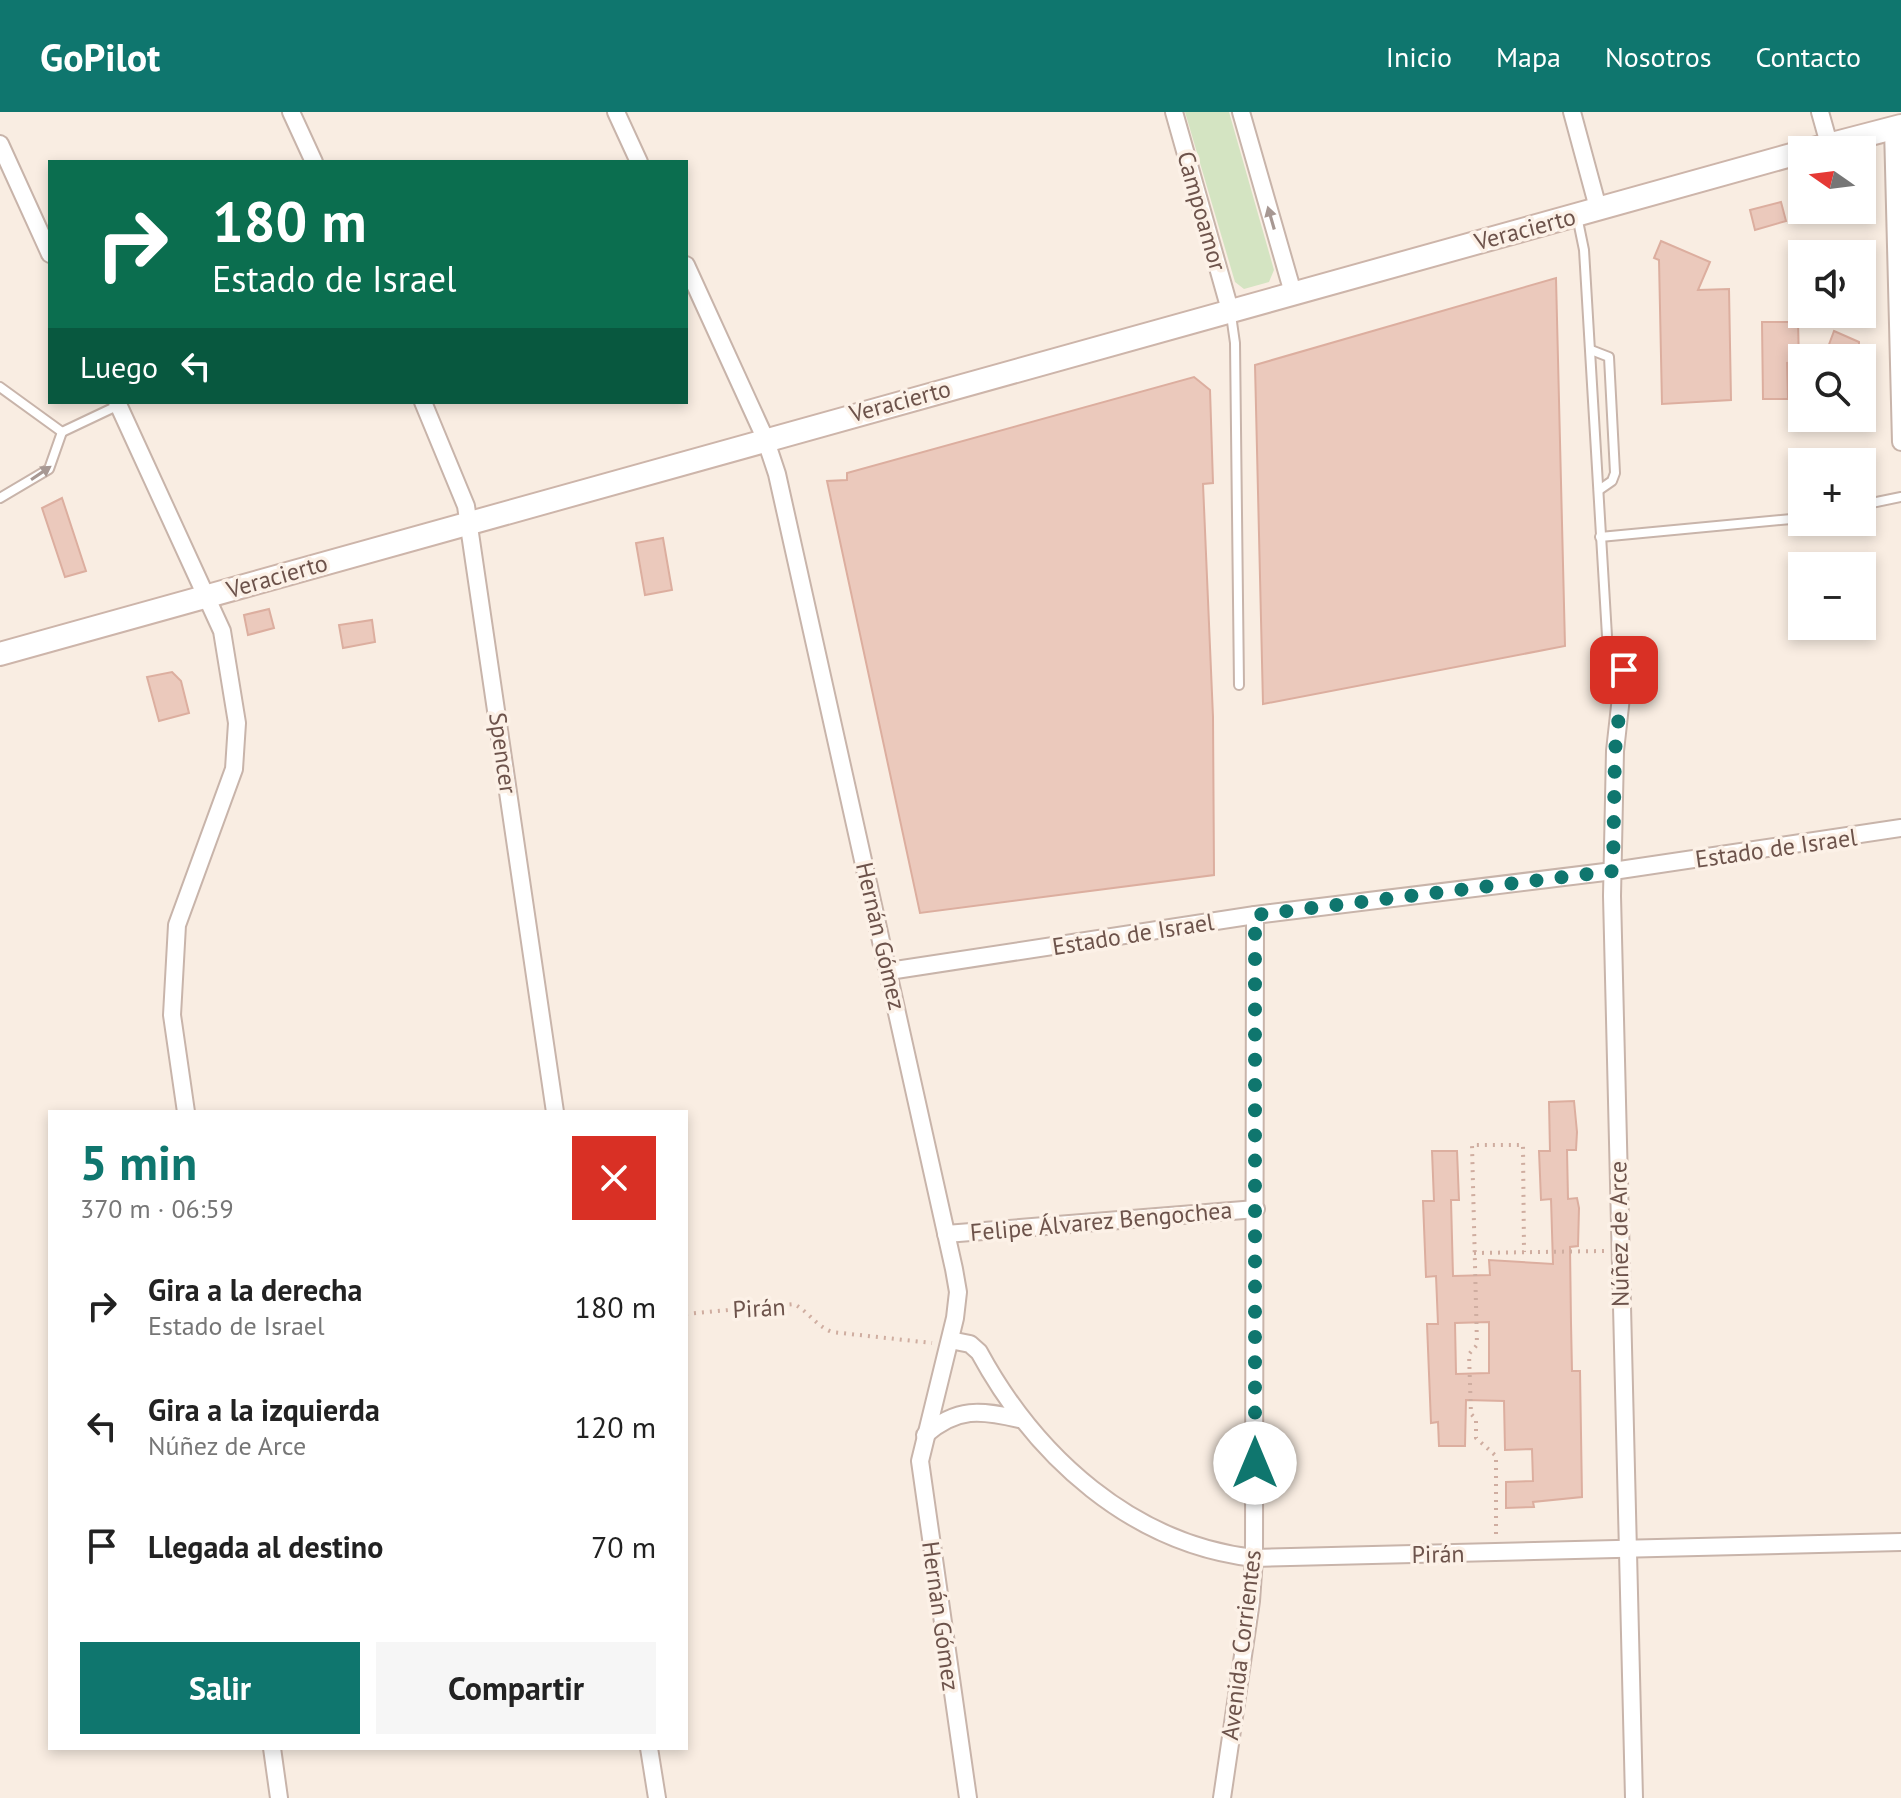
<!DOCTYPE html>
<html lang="es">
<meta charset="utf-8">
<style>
:root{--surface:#fff;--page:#f6f6f6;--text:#222;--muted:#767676;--accent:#0f766e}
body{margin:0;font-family:"PT Sans",sans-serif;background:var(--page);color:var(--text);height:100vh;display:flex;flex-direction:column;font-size:30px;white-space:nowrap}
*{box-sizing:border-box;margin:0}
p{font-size:26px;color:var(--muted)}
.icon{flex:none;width:44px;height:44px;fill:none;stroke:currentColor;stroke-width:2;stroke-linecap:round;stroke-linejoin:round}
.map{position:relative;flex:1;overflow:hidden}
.drawer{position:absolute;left:48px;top:998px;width:640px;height:640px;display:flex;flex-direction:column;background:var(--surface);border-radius:0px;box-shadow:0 4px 12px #0003}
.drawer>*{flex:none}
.hud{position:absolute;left:48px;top:48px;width:640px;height:244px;border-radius:0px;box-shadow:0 4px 12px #0003;background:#0b6e4f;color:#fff;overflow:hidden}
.needle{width:52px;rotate:284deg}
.controls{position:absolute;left:1788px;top:24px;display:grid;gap:16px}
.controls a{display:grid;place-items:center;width:88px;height:88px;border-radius:0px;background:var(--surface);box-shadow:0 4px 12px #0003;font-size:40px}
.pin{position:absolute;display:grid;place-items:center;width:68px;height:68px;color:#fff;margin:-34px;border-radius:16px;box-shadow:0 4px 12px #0006}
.me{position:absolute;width:88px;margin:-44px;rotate:0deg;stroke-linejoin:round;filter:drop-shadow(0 0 6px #0008)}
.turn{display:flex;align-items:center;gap:28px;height:168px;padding:0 32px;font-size:36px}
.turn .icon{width:104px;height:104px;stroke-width:2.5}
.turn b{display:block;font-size:56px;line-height:68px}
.then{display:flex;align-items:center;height:76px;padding:0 32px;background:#0003;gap:16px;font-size:30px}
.round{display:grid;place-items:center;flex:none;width:84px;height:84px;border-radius:0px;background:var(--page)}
.head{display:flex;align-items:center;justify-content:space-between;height:136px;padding:0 32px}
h1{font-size:48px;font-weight:700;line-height:60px;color:var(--accent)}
.action{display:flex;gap:16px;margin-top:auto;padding:16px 32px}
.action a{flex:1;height:92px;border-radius:0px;background:var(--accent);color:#fff;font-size:32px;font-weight:700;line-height:92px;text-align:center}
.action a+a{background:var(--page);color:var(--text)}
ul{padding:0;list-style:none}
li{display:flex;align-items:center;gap:24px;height:120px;padding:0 32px}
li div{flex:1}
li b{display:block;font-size:30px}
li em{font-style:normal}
header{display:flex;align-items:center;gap:48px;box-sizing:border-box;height:112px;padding:0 40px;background:var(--accent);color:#fff}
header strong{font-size:38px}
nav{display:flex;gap:44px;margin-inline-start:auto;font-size:28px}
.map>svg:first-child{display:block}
.green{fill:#d4e4c2}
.building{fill:#ebc9bc;stroke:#dcae9f;stroke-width:2;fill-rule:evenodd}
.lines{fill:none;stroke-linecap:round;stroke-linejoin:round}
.lane-casing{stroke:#c8b4aa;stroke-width:12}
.street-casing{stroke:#c8b4aa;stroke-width:20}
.secondary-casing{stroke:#cdb5aa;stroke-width:26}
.path{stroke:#cfada0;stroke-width:4;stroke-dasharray:2 6;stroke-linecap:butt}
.lane{stroke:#fff;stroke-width:8}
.street{stroke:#fff;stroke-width:16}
.secondary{stroke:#fff;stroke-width:22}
.oneway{fill:#a79893}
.route{stroke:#0f766e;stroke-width:14;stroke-dasharray:0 25.2}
.labels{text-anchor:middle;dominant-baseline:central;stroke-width:7;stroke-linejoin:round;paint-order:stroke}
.street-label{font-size:24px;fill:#6d534b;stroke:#fcf1e7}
</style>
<header>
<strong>GoPilot</strong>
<nav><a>Inicio</a><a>Mapa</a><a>Nosotros</a><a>Contacto</a></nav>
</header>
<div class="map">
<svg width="1901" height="1686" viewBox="0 0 1901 1686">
<rect width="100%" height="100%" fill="#f9ede2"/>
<polygon class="green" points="1185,0 1229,0 1274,158 1269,170 1244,177 1235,170"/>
<g class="building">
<polygon points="1781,90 1786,109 1755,118 1750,98"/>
<polygon points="1661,129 1710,150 1698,178 1729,177 1731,288 1662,292 1659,148 1654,146"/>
<polygon points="1556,166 1565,534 1263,592 1255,253"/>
<polygon points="1762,210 1798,210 1799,250 1787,251 1788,287 1763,287"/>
<polygon points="1834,219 1859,230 1859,246 1824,246"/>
<polygon points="1194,265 1210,278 1213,371 1203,372 1213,605 1214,763 920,801 827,369 847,368 847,361"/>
<polygon points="62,386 86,459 65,465 42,396"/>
<polygon points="663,426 672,478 645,483 636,431"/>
<polygon points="269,497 274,516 248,523 244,503"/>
<polygon points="372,508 375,530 343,536 339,513"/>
<polygon points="172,560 181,569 189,601 159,609 147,565"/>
<path d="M1574 989 1577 1020 1576 1038H1567L1568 1087 1577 1086 1579 1096 1578 1134 1570 1135 1571 1211 1572 1259H1580L1582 1385 1533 1390 1534 1395 1506 1396V1370L1533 1369 1532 1337 1505 1338 1504 1289 1466 1288 1465 1334H1439L1438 1310 1431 1311 1427 1212H1438L1436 1164 1426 1165 1423 1089H1434L1432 1039H1457L1459 1088H1451L1453 1164 1490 1163 1489 1148 1553 1152 1551 1087 1541 1088 1539 1039H1550L1549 990ZM1489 1210V1261L1456 1262 1455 1211Z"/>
</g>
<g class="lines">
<defs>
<g id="lane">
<polyline points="1577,104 1584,138 1607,524"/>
<polyline points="1231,203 1235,231 1239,573"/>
<polyline points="1591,238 1609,245 1615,361 1612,369 1599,378"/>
<polyline points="0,275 62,320"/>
<polyline points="62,320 119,293"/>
<polyline points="0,386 49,357 62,320"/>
<polyline points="1862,393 1901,385"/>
<polyline points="1600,425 1802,406"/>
</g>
<g id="street">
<polyline points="291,0 314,50"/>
<polyline points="616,0 639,50"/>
<polyline points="1174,0 1230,198"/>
<polyline points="1241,0 1293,181"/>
<polyline points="1572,0 1598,96"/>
<polyline points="1820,0 1829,32"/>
<polyline points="1893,16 1901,330"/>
<polyline points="0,32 50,142"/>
<polyline points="686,153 765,326 777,362 954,1157 958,1180 955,1206 920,1349 968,1686"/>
<polyline points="117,290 222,519 237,611 234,657 177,813 172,903 186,1000"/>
<polyline points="423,290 466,394 555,1000"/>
<polyline points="1624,558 1615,639 1612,784 1634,1686"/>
<polyline points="889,859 1255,803 1613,759 1901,716"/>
<polyline points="946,1122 1256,1097"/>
<path d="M950 1228 970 1232 979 1240C1036 1345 1132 1432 1254 1446L1901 1430"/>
<path d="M925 1323C957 1295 981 1298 1019 1307"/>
<polyline points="272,1636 279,1686"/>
<polyline points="649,1636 657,1686"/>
<polyline points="1222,1686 1251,1489 1254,1446 1255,803"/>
</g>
<g id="secondary">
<polyline points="1809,38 1901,14"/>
<polyline points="0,542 1802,40"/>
</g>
</defs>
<use href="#lane" class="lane-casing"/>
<use href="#street" class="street-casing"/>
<use href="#secondary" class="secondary-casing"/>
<g class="path">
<polyline points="1474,1141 1604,1139"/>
<path d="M686 1202 794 1192C809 1200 816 1214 832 1220L932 1231"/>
<polyline points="1496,1422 1496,1344 1476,1326 1476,1307 1471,1302 1469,1242 1477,1233 1472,1033 1523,1033 1524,1140"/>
</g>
<use href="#lane" class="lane"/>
<use href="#street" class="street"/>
<use href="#secondary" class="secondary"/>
</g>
<defs><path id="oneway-solid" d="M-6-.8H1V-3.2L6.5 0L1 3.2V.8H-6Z" transform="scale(2)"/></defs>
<g class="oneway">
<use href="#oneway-solid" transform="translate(1271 106) rotate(-106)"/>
<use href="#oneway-solid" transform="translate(41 361) rotate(-34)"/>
</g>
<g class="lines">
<polyline class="route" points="1255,1351 1255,803 1613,759 1615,639 1624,558"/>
</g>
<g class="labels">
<g class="street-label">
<text transform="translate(1202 99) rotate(74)">Campoamor</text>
<text transform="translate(1525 117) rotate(-15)">Veracierto</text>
<text transform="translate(900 289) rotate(-15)">Veracierto</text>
<text transform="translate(277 464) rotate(-16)">Veracierto</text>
<text transform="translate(503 641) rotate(82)">Spencer</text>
<text transform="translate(1776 736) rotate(-8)">Estado de Israel</text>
<text transform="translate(1133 822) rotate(-9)">Estado de Israel</text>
<text transform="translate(881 824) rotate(77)">Hernán Gómez</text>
<text transform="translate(1101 1109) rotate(-5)">Felipe Álvarez Bengochea</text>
<text transform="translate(1619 1122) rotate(-91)">Núñez de Arce</text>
<text transform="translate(759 1196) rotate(-3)">Pirán</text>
<text transform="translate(1438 1442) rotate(-1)">Pirán</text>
<text transform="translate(941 1504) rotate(82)">Hernán Gómez</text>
<text transform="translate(1241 1533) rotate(-83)">Avenida Corrientes</text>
</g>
</g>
</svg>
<div class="controls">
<a><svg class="needle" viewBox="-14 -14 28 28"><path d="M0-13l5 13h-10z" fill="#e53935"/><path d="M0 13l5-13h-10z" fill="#767676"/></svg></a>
<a><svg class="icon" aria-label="sound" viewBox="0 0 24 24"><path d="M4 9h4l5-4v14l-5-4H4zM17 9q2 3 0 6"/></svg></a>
<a><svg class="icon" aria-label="search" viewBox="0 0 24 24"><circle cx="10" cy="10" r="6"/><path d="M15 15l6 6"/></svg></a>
<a>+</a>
<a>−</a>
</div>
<div class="pin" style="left:1624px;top:558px;background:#d93025"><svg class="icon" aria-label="arrive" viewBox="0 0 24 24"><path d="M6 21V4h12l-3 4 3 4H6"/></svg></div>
<svg class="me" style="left:1255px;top:1351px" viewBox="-20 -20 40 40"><circle r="19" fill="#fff"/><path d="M0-13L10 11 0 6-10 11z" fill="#0f766e"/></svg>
<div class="hud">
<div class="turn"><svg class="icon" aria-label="right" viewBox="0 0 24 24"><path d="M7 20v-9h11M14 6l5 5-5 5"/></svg><div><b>180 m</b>Estado de Israel</div></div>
<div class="then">Luego<svg class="icon" aria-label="left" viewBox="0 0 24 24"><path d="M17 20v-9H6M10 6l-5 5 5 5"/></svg></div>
</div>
<section class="drawer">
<div class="head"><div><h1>5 min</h1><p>370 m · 06:59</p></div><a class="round" style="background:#d93025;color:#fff"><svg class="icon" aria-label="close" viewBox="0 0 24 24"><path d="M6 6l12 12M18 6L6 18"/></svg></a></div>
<ul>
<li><svg class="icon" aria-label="right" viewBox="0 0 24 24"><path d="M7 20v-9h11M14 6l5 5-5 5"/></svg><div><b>Gira a la derecha</b><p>Estado de Israel</p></div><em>180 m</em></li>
<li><svg class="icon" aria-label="left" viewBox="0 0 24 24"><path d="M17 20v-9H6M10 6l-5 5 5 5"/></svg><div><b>Gira a la izquierda</b><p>Núñez de Arce</p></div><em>120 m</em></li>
<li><svg class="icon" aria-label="arrive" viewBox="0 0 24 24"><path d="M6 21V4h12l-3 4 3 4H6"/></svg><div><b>Llegada al destino</b></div><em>70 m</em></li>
</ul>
<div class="action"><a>Salir</a><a>Compartir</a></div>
</section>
</div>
